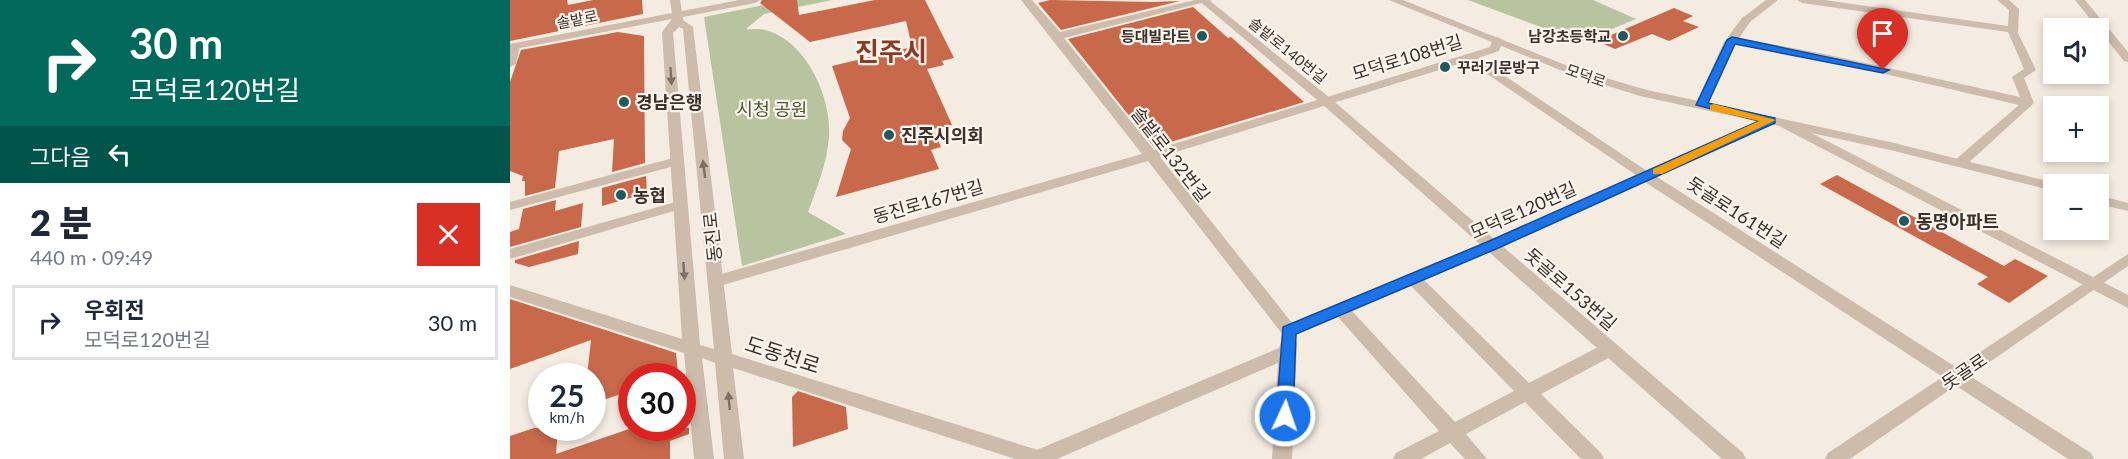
<!DOCTYPE html>
<html lang="ko">
<meta charset="utf-8">
<style>
:root{--surface:#fff;--page:#f2f2f3;--text:#1f2937;--muted:#747a83;--line:#e0e1e3}
body{margin:0;font-family:Lato,"Noto Sans KR",sans-serif;background:var(--page);color:var(--text);height:100vh;display:flex;flex-direction:column;font-size:22px;white-space:nowrap}
*{box-sizing:border-box;margin:0}
p{font-size:20px;color:var(--muted)}
.icon{flex:none;width:33px;height:33px;fill:none;stroke:currentColor;stroke-width:2;stroke-linecap:round;stroke-linejoin:round}
.map{position:relative;flex:1;overflow:hidden}
.drawer{display:flex;flex-direction:column;background:var(--surface);width:510px}
.drawer>*{flex:none}
.hud{background:#00695c;color:#fff;overflow:hidden}
.tools{position:absolute;left:1533px;top:18px;display:grid;gap:12px}
.tools a{display:grid;place-items:center;width:66px;height:66px;border-radius:0px;background:var(--surface);box-shadow:0 3px 9px #0003;font-size:30px}
.speed{position:absolute;left:18px;top:363px;display:flex;gap:12px;font-size:30px;font-weight:700;text-align:center}
.speed>*{display:grid;place-content:center;width:78px;height:78px;border-radius:50%;background:var(--surface);box-shadow:0 3px 9px #0003;line-height:1}
.speed small{font-size:15px;font-weight:400}
.speed .limit{border:9px solid #d22;background:#fff;color:#111}
.pin{position:absolute;display:grid;place-items:center;width:51px;height:51px;color:#fff;margin:-62px -26px;border-radius:50% 50% 50% 0;rotate:-45deg;box-shadow:0 0 6px #0007}
.pin .icon{rotate:45deg}
.me{position:absolute;width:66px;margin:-33px;rotate:3deg;stroke-linejoin:round;filter:drop-shadow(0 0 4px #0008)}
.turn{display:flex;align-items:center;gap:21px;height:126px;padding:0 30px;font-size:27px}
.turn .icon{width:78px;height:78px;stroke-width:2.5}
.turn b{display:block;font-size:42px;line-height:51px}
.then{display:flex;align-items:center;height:57px;padding:0 30px;background:#0003;gap:12px;font-size:22px}
.round{display:grid;place-items:center;flex:none;width:63px;height:63px;border-radius:0px;background:var(--page)}
.summary{display:flex;align-items:center;justify-content:space-between;height:102px;padding:0 30px}
h1{font-size:36px;font-weight:800;line-height:45px}
ul{padding:0;list-style:none}
li{display:flex;align-items:center;gap:18px;height:75px;margin:0 12px 9px;padding:0 18px;border:3px solid var(--line);border-radius:0px}
li div{flex:1}
li b{display:block;font-size:22px}
li em{font-style:normal}
main{display:flex;flex:1;min-height:0}
.map>svg:first-child{display:block}
.green{fill:#b8c4a0}
.building{fill:#c8694b}
.lines{fill:none;stroke-linecap:round;stroke-linejoin:round}
.minor{fill:#cdbbac;fill-rule:evenodd}
.tertiary{fill:#cdbbac;fill-rule:evenodd}
.oneway{fill:#7d6f65}
.route{fill:#1a73e8;stroke:#114b97;stroke-width:1.5}
.slow{fill:#f59e0b}
.poi-dot{fill:#1f5a5e;stroke:#fbf5ee;stroke-width:2}
.labels{text-anchor:middle;dominant-baseline:central;stroke-width:4.5;stroke-linejoin:round;paint-order:stroke}
.far-street-label{font-size:15px;fill:#3b302b;stroke:#fbf5ee}
.far-poi-label{font-size:15px;font-weight:bold;fill:#3b302b;stroke:#fbf5ee;text-anchor:end}
.street-label{font-size:18px;fill:#3b302b;stroke:#fbf5ee}
.poi-label{font-size:18px;font-weight:bold;fill:#3b302b;stroke:#fbf5ee;text-anchor:start}
.park-label{font-size:18px;fill:#4a5a2e;stroke:#fbf5ee}
.near-street-label{font-size:21px;fill:#3b302b;stroke:#fbf5ee}
.far-town-label{font-size:26px;font-weight:bold;fill:#8c3b22;stroke:#fbf5ee}
</style>
<main>
<section class="drawer">
<div class="hud">
<div class="turn"><svg class="icon" aria-label="right" viewBox="0 0 24 24"><path d="M7 20v-9h11M14 6l5 5-5 5"/></svg><div><b>30 m</b>모덕로120번길</div></div>
<div class="then">그다음<svg class="icon" aria-label="left" viewBox="0 0 24 24"><path d="M17 20v-9H6M10 6l-5 5 5 5"/></svg></div>
</div>
<div class="summary"><div><h1>2 분</h1><p>440 m · 09:49</p></div><a class="round" style="background:#d93025;color:#fff"><svg class="icon" aria-label="close" viewBox="0 0 24 24"><path d="M6 6l12 12M18 6L6 18"/></svg></a></div>
<ul>
<li><svg class="icon" aria-label="right" viewBox="0 0 24 24"><path d="M7 20v-9h11M14 6l5 5-5 5"/></svg><div><b>우회전</b><p>모덕로120번길</p></div><em>30 m</em></li>
</ul>
</section>
<div class="map">
<svg width="1618" height="459" viewBox="0 0 1618 459">
<rect width="100%" height="100%" fill="#f4ebe1"/>
<g class="green">
<path d="M279 0H322L254 14 236 29C242 30 249 28 255 30 296 40 322 98 319 137 317 163 307 188 298 212L336 234 232 266 194 17Z"/>
<polygon points="958,0 1083,0 1126,19 1071,42"/>
</g>
<g class="building">
<polygon points="0,0 57,0 58,5 83,0 132,0 133,14 0,41"/>
<polygon points="252,0 287,0 289,15 365,0 415,0 444,58 432,61 434,65 417,69 442,125 423,129 431,147 421,150 429,169 326,197 341,149 332,140 333,131 340,118 322,66 402,47 396,21 300,42 250,3"/>
<polygon points="540,0 643,2 670,1 551,30 528,3"/>
<polygon points="683,7 718,38 721,37 794,102 644,147 558,39"/>
<polygon points="1164,8 1183,16 1173,21 1189,27 1159,41 1142,34 1105,49 1087,41"/>
<polygon points="108,32 134,36 135,163 102,172 104,139 49,151 45,188 15,196 15,181 12,181 13,176 0,171 0,82 11,50"/>
<polygon points="1327,175 1494,266 1505,259 1538,276 1499,303 1467,284 1478,277 1310,184"/>
<polygon points="136,176 137,193 92,206 92,188"/>
<polygon points="46,200 45,211 73,203 71,227 0,247 0,232 9,229 13,209"/>
<polygon points="69,241 68,254 19,267 5,263 5,260"/>
<polygon points="0,299 166,353 168,373 157,376 122,376 122,390 82,404 82,376 77,376 81,340 0,369"/>
<polygon points="288,391 336,407 338,429 283,447 282,397"/>
<polygon points="24,428 48,428 46,454 122,428 179,428 179,434 160,441 160,459 0,459 0,436"/>
</g>
<g class="lines">
<g class="minor">
<path d="M511 0H522L550 32 685 0H703L554 38 644 150 980 47 983 38 987 37 993 40 989 51 968 58 1137 171 1257 117H1265V123L1147 177 1581 453 1584 459H1558L1135 182 914 280 1019 383 1094 344 1100 343 1106 344 1109 349 1106 354 1031 394 1091 453 1094 459H1071L1015 402 956 434 977 459H955L940 443 911 459H883L886 453 929 431 828 317 779 337 784 339 787 343 782 459H762L768 363 547 459H520L522 452 769 348 772 339 778 337 773 335 638 161 213 285H201L199 281 201 277 632 154ZM958 61 1126 175 976 243 782 323 650 157ZM901 286 1004 391 945 422 842 311Z"/>
<polygon points="1256,0 1268,0 1240,22 1229,38 1319,55 1510,97 1502,77 1514,69 1498,32 1292,3 1287,0 1314,0 1498,26 1499,10 1487,0 1499,0 1509,9 1508,33 1526,70 1514,78 1524,103 1455,166 1450,167 1443,163 1445,160 1509,105 1319,61 1225,44 1197,105 1191,109 1187,108 1185,105 1214,42 1232,18"/>
<polygon points="1565,0 1575,0 1618,52 1618,62 1614,61"/>
<polygon points="4,43 10,46 6,64 0,67 0,44"/>
<polygon points="1276,120 1618,295 1618,308 1271,127 1270,124 1271,121"/>
<polygon points="167,157 172,158 174,161 172,164 0,210 0,202"/>
<polygon points="169,201 174,202 176,205 174,208 0,259 0,249"/>
</g>
<g class="tertiary">
<path d="M160 0H170L172 11 229 0H250L245 3 173 17V20L183 27 222 354 531 451 538 453 541 459H505L223 368 234 459H214L205 363 192 358 204 459H184L174 353 0 297V285L172 339 152 32 162 19 0 50V44L162 13ZM169 27 173 29 204 349 190 345 163 33Z"/>
<polygon points="688,0 699,0 820,98 1233,453 1236,459 1212,459 812,104"/>
<polygon points="879,0 893,0 1068,70 1137,90 1380,142 1549,184 1544,184 1544,191 1380,150 1130,96 1060,74"/>
<polygon points="1588,195 1618,203 1618,211 1588,204"/>
<polygon points="1618,254 1618,266 1340,459 1315,459 1318,453"/>
</g>
</g>
<defs><path id="oneway-solid" d="M-6-.8H1V-3.2L6.5 0L1 3.2V.8H-6Z" transform="scale(1.5)"/></defs>
<g class="oneway">
<use href="#oneway-solid" transform="translate(161 76) rotate(86)"/>
<use href="#oneway-solid" transform="translate(194 169) rotate(-97)"/>
<use href="#oneway-solid" transform="translate(174 271) rotate(86)"/>
<use href="#oneway-solid" transform="translate(219 401) rotate(-95)"/>
</g>
<polygon class="route" points="1222,37 1379,70 1373,73 1225,44 1198,103 1265,118 1265,123 986,249 786,334 783,416 781,421 769,421 766,416 773,327 977,242 1249,121 1186,105 1217,40"/>
<polygon class="slow" points="1204,104 1266,120 1152,174 1143,174 1143,169 1249,121 1200,110 1200,105"/>
<g class="poi-dot">
<circle cx="692" cy="36" r="6"/>
<circle cx="1113" cy="36" r="6"/>
<circle cx="935" cy="67" r="6"/>
<circle cx="114" cy="102" r="6"/>
<circle cx="379" cy="135" r="6"/>
<circle cx="111" cy="195" r="6"/>
<circle cx="1394" cy="221" r="6"/>
</g>
<g class="labels">
<g class="far-street-label">
<text transform="translate(67 19) rotate(-11)">솔밭로</text>
<text transform="translate(778 50) rotate(39)">솔밭로140번길</text>
<text transform="translate(1076 75) rotate(19)">모덕로</text>
</g>
<g class="far-poi-label">
<text x="680" y="36">등대빌라트</text>
<text x="1101" y="36">남강초등학교</text>
<text x="947" y="67" text-anchor="start">꾸러기문방구</text>
</g>
<g class="street-label">
<text transform="translate(897 57) rotate(-17)">모덕로108번길</text>
<text transform="translate(661 154) rotate(52)">솔밭로132번길</text>
<text transform="translate(418 201) rotate(-16)">동진로167번길</text>
<text transform="translate(1013 210) rotate(-24)">모덕로120번길</text>
<text transform="translate(1227 212) rotate(33)">돗골로161번길</text>
<text transform="translate(202 237) rotate(-96)">동진로</text>
<text transform="translate(1061 289) rotate(41)">돗골로153번길</text>
<text transform="translate(1454 371) rotate(-34)">돗골로</text>
</g>
<g class="poi-label">
<text x="126" y="102">경남은행</text>
<text x="391" y="135">진주시의회</text>
<text x="123" y="195">농협</text>
<text x="1406" y="221">동명아파트</text>
</g>
<g class="park-label">
<text x="262" y="109">시청 공원</text>
</g>
<g class="near-street-label">
<text transform="translate(273 354) rotate(18)">도동천로</text>
</g>
<g class="far-town-label">
<text x="381" y="51">진주시</text>
</g>
</g>
</svg>
<div class="tools">
<a><svg class="icon" aria-label="sound" viewBox="0 0 24 24"><path d="M4 9h4l5-4v14l-5-4H4zM17 9q2 3 0 6"/></svg></a>
<a>+</a>
<a>−</a>
</div>
<div class="speed"><div>25<small>km/h</small></div><div class="limit">30</div></div>
<div class="pin" style="left:1373px;top:70px;background:#d93025"><svg class="icon" aria-label="arrive" viewBox="0 0 24 24"><path d="M6 21V4h12l-3 4 3 4H6"/></svg></div>
<svg class="me" style="left:775px;top:416px" viewBox="-20 -20 40 40"><circle r="17" fill="#1a73e8" stroke="#fff" stroke-width="3"/><path d="M0-11L8 9 0 5-8 9z" fill="#fff"/></svg>
</div>
</main>
